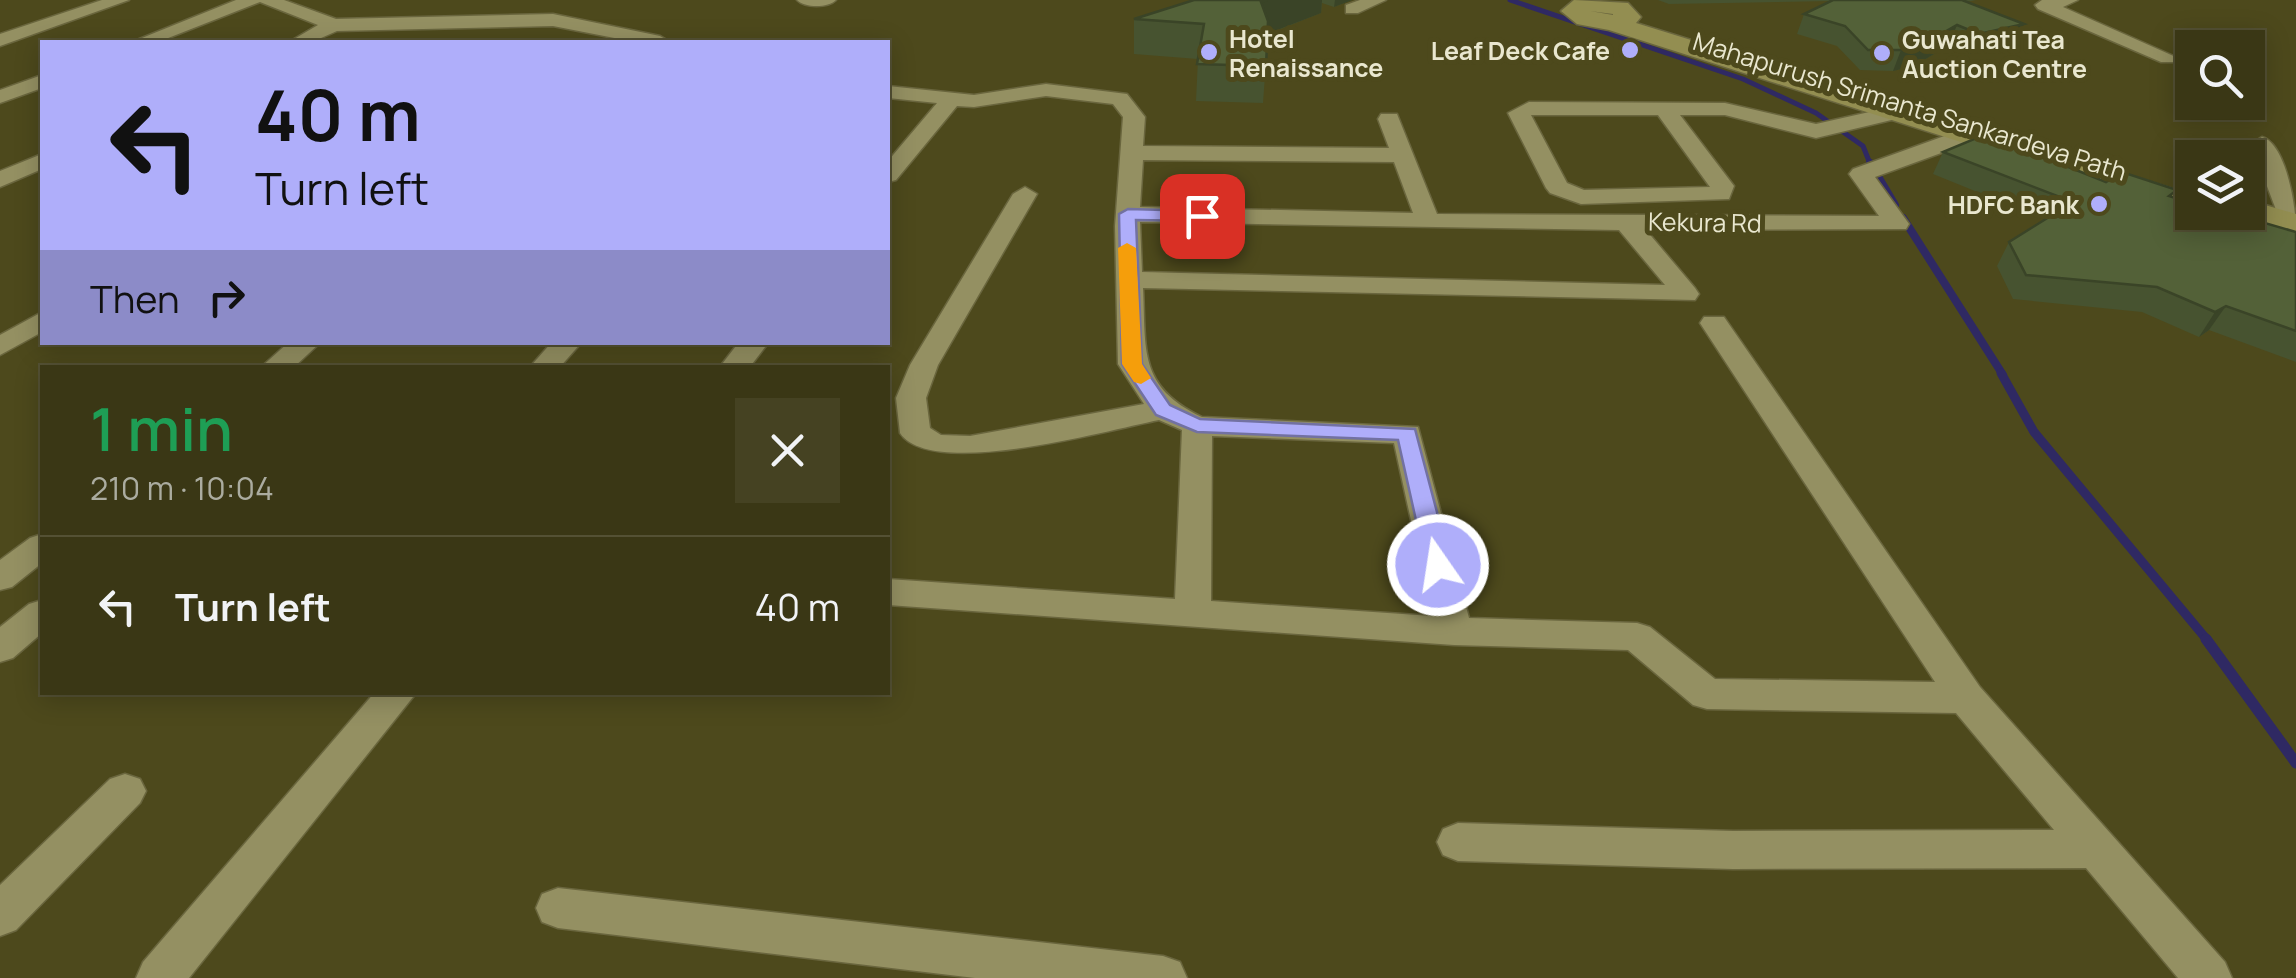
<!DOCTYPE html>
<meta charset="utf-8">
<style>
:root{--surface:#3a3715;--page:#454222;--text:#f1f3f6;--muted:#abaca0;--line:#545134}
body{margin:0;font-family:Manrope,sans-serif;background:var(--page);color:var(--text);height:100vh;display:flex;flex-direction:column;font-size:38px;white-space:nowrap}
*{box-sizing:border-box;margin:0}
p{font-size:32px;color:var(--muted)}
.icon{flex:none;width:55px;height:55px;fill:none;stroke:currentColor;stroke-width:2;stroke-linecap:round;stroke-linejoin:round}
.map{position:relative;flex:1;overflow:hidden}
.side{position:absolute;left:40px;top:365px;width:850px;height:330px;display:flex;flex-direction:column;background:var(--surface);border-radius:0px;box-shadow:0 5px 25px #0003,0 0 0 2px var(--line)}
.side>*{flex:none}
.guide{position:absolute;left:40px;top:40px;width:850px;height:305px;border-radius:0px;box-shadow:0 5px 25px #0003,0 0 0 2px var(--line);background:#afaefa;color:#111;overflow:hidden}
.tools{position:absolute;left:2175px;top:30px;display:grid;gap:20px}
.tools a{display:grid;place-items:center;width:90px;height:90px;border-radius:0px;background:var(--surface);box-shadow:0 5px 25px #0003,0 0 0 2px var(--line);font-size:50px}
.pin{position:absolute;display:grid;place-items:center;width:85px;height:85px;color:#fff;margin:-42px;border-radius:20px;box-shadow:0 5px 15px #0006}
.me{position:absolute;width:110px;margin:-55px;rotate:347deg;stroke-linejoin:round;filter:drop-shadow(0 0 8px #0008)}
.turn{display:flex;align-items:center;gap:35px;height:210px;padding:0 50px;font-size:45px}
.turn .icon{width:130px;height:130px;stroke-width:2.5}
.turn b{display:block;font-size:70px;line-height:85px}
.then{display:flex;align-items:center;height:95px;padding:0 50px;background:#0003;gap:20px;font-size:38px}
.round{display:grid;place-items:center;flex:none;width:105px;height:105px;border-radius:0px;background:var(--page)}
.head{display:flex;align-items:center;justify-content:space-between;height:170px;padding:0 50px}
h1{font-size:60px;font-weight:600;line-height:75px;color:#1e9e55}
ul{padding:0;list-style:none}
li{display:flex;align-items:center;gap:30px;height:140px;padding:0 50px;border-top:2px solid var(--line)}
li div{flex:1}
li b{display:block;font-size:38px}
li em{font-style:normal}
.map>svg:first-child{display:block}
.lines{fill:none;stroke-linecap:round;stroke-linejoin:round}
.stream-far3{stroke:#2f2963;stroke-width:5}
.stream-far2{stroke:#2f2963;stroke-width:8}
.stream-far1{stroke:#2f2963;stroke-width:9}
.stream{stroke:#2f2963;stroke-width:11}
.minor-casing{stroke:#6a663e;stroke-width:3}
.major-casing{stroke:#6a663e;stroke-width:3}
.minor{fill:#949062;fill-rule:evenodd}
.major{fill:#938e51;fill-rule:evenodd}
.wall{fill:#475330}
.shaded-wall{fill:#3a4427}
.building{fill:#536138;stroke:#3a4427;stroke-width:2.5}
.route{fill:#afaefa;stroke:#7271a2;stroke-width:2.5}
.slow{fill:#f59e0b}
.poi-dot{fill:#afaefa;stroke:#4d491c;stroke-width:4}
.labels{text-anchor:middle;dominant-baseline:central;stroke-width:10;stroke-linejoin:round;paint-order:stroke}
.far-poi-label{font-size:25px;font-weight:bold;fill:#e9e7cf;stroke:#4d491c;text-anchor:start}
.far-street-label{font-size:25px;fill:#e9e7cf;stroke:#4d491c}
</style>
<div class="map">
<svg width="2296" height="978" viewBox="0 0 2296 978">
<rect width="100%" height="100%" fill="#4d491c"/>
<g class="lines">
<polyline class="stream-far3" points="1510,0 1743,79 1816,113 1863,146 1871,166"/>
<g class="stream-far2">
<polyline points="1870,163 1895,205"/>
<polyline points="1903,218 2003,375"/>
</g>
<polyline class="stream-far1" points="2001,373 2034,432 2208,641"/>
<polyline class="stream" points="2206,639 2296,763"/>
<defs>
<g id="minor">
<polygon points="102,0 129,0 0,46 0,34"/>
<polygon points="236,0 284,0 336,19 553,14 660,36 670,42 635,42 553,26 337,31 312,42 289,42 318,25 260,2 158,42 132,42"/>
<path d="M797 0H836C828 8 805 8 797 0Z"/>
<polygon points="1360,0 1386,0 1358,13 1346,13 1346,5"/>
<polygon points="2042,0 2078,0 2063,7 2178,58 2175,62 2161,62 2038,9 2035,5"/>
<polygon points="42,75 42,88 0,103 0,90"/>
<path d="M1046 84 1127 94 1145 117 1143 146 1389 148 1378 119 1381 114H1397L1437 214 1879 216 1849 174 1853 169 1961 130H1977L1980 135 1977 140 1875 177 1909 224 1906 229 1646 230 1695 288 1699 294 1695 300 1143 288C1146 350 1138 387 1202 417L1418 427 1469 618 1637 623 1650 627 1715 679 1935 682 1700 323 1704 317H1724L1980 687 2225 962 2232 978H2178L2086 868 1733 869 1458 861 1443 855 1437 842 1443 829 1458 823 1733 831 2054 830 1956 713 1707 709 1693 705 1628 650 1454 645 888 605V579L1175 599 1182 430 1159 420C1108 430 931 480 900 433L896 398 910 365 1013 194 1025 187 1037 194 938 365 926 398 930 428 941 435 970 436 1144 404 1118 364 1115 226 1123 117 1113 104 1046 96 974 107 957 106 896 180 888 182V161L937 103 888 98V86L974 95ZM1143 160 1394 162 1413 213 1140 207ZM1140 222 1619 230 1665 285 1142 272ZM1212 436 1394 443 1432 616 1211 601Z"/>
<path d="M1529 102 1725 103 1816 124 1896 106 1907 112 1904 117 1816 138 1725 115H1680L1734 186 1729 199 1581 204 1550 193 1546 188 1508 113ZM1531 115H1658L1710 187 1584 190 1567 183Z"/>
<path d="M2262 137C2286 144 2296 207 2296 230L2284 228 2281 223 2251 144Z"/>
<polygon points="42,154 42,169 0,187 0,171"/>
<polygon points="42,312 42,332 0,355 0,335"/>
<polygon points="289,342 321,342 293,368 260,368"/>
<polygon points="552,342 582,342 559,368 529,368"/>
<polygon points="739,342 769,342 749,368 719,368"/>
<polygon points="42,534 42,563 12,587 0,590 0,560 30,538"/>
<polygon points="42,600 42,633 13,658 0,662 0,627 29,604"/>
<polygon points="375,692 417,692 189,978 136,978 143,962"/>
<polygon points="125,774 140,779 146,791 140,803 16,930 0,936 0,885 110,779"/>
<polygon points="558,888 1163,956 1180,962 1187,978 975,978 558,928 542,922 536,908 542,894"/>
</g>
<g id="major">
<path d="M1574 0 1628 3 1641 17 1636 23 2192 195V212H2200H2181L1609 30 1577 24 1561 11ZM1590 11 1613 14V15Z"/>
<polygon points="2248,200 2296,214 2296,234 2237,217 2234,212 2248,212"/>
</g>
</defs>
<use href="#minor" class="minor-casing"/>
<use href="#major" class="major-casing"/>
<use href="#minor" class="minor"/>
<use href="#major" class="major"/>
</g>
<g class="wall">
<polygon points="1194,0 1352,0 1334,7 1322,3 1321,13 1268,34 1263,103 1196,101 1198,59 1134,54 1134,19"/>
<polygon points="1658,0 1976,0 1967,2 2015,44 1970,54 1949,45 1914,66 1893,71 1860,70 1837,46 1797,34 1804,14 1831,1 1669,4"/>
<polygon points="1943,152 2106,182 2173,197 2296,232 2296,362 2209,330 2199,337 2142,312 2013,299 1997,266 2009,242 2046,220 1933,174"/>
</g>
<g class="shaded-wall">
<polygon points="1267,0 1322,0 1321,13 1259,37 1261,2"/>
<polygon points="1335,0 1352,0 1334,7"/>
<polygon points="2024,24 2015,44 1970,54 1979,34"/>
<polygon points="1957,25 1949,45 1914,66 1893,71 1901,50"/>
<polygon points="2226,306 2209,330 2199,337 2215,312"/>
</g>
<g class="building">
<polygon points="1194,0 1267,0 1261,2 1268,21 1266,66 1197,64 1204,24 1134,19"/>
<polygon points="1833,0 1962,0 2024,24 1979,34 1957,25 1922,45 1901,50 1868,50 1845,26 1804,14"/>
<polygon points="1986,134 2106,182 2122,172 2177,190 2169,196 2192,203 2192,212 2227,212 2296,232 2296,331 2226,306 2215,312 2157,287 2026,275 2009,242 2073,202 1943,152"/>
</g>
<polygon class="route" points="1128,209 1202,211 1211,216 1202,221 1136,220 1142,364 1170,405 1200,419 1415,429 1451,565 1447,571 1438,574 1426,565 1398,440 1197,432 1156,415 1122,364 1119,214"/>
<polygon class="slow" points="1127,243 1136,248 1142,364 1151,378 1141,384 1134,382 1122,364 1118,248"/>
<g class="poi-dot">
<circle cx="1630" cy="50" r="10"/>
<circle cx="1209" cy="52" r="10"/>
<circle cx="1882" cy="53" r="10"/>
<circle cx="2099" cy="204" r="10"/>
</g>
<g class="labels">
<g class="far-poi-label">
<text x="1229" y="38">Hotel<tspan x="1229" dy="29">Renaissance</tspan></text>
<text x="1902" y="39">Guwahati Tea<tspan x="1902" dy="29">Auction Centre</tspan></text>
<text x="1610" y="50" text-anchor="end">Leaf Deck Cafe</text>
<text x="2079" y="204" text-anchor="end">HDFC Bank</text>
</g>
<g class="far-street-label">
<text transform="translate(1910 106) rotate(17)">Mahapurush Srimanta Sankardeva Path</text>
<text transform="translate(1705 222) rotate(1)">Kekura Rd</text>
</g>
</g>
</svg>
<div class="tools">
<a><svg class="icon" aria-label="search" viewBox="0 0 24 24"><circle cx="10" cy="10" r="6"/><path d="M15 15l6 6"/></svg></a>
<a><svg class="icon" aria-label="layers" viewBox="0 0 24 24"><path d="M12 4l9 5-9 5-9-5zM3 14l9 5 9-5"/></svg></a>
</div>
<div class="pin" style="left:1202px;top:216px;background:#d93025"><svg class="icon" aria-label="arrive" viewBox="0 0 24 24"><path d="M6 21V4h12l-3 4 3 4H6"/></svg></div>
<svg class="me" style="left:1438px;top:565px" viewBox="-20 -20 40 40"><circle r="17" fill="#afaefa" stroke="#fff" stroke-width="3"/><path d="M0-11L8 9 0 5-8 9z" fill="#fff"/></svg>
<div class="guide">
<div class="turn"><svg class="icon" aria-label="left" viewBox="0 0 24 24"><path d="M17 20v-9H6M10 6l-5 5 5 5"/></svg><div><b>40 m</b>Turn left</div></div>
<div class="then">Then<svg class="icon" aria-label="right" viewBox="0 0 24 24"><path d="M7 20v-9h11M14 6l5 5-5 5"/></svg></div>
</div>
<section class="side">
<div class="head"><div><h1>1 min</h1><p>210 m · 10:04</p></div><a class="round"><svg class="icon" aria-label="close" viewBox="0 0 24 24"><path d="M6 6l12 12M18 6L6 18"/></svg></a></div>
<ul>
<li><svg class="icon" aria-label="left" viewBox="0 0 24 24"><path d="M17 20v-9H6M10 6l-5 5 5 5"/></svg><div><b>Turn left</b></div><em>40 m</em></li>
</ul>
</section>
</div>
